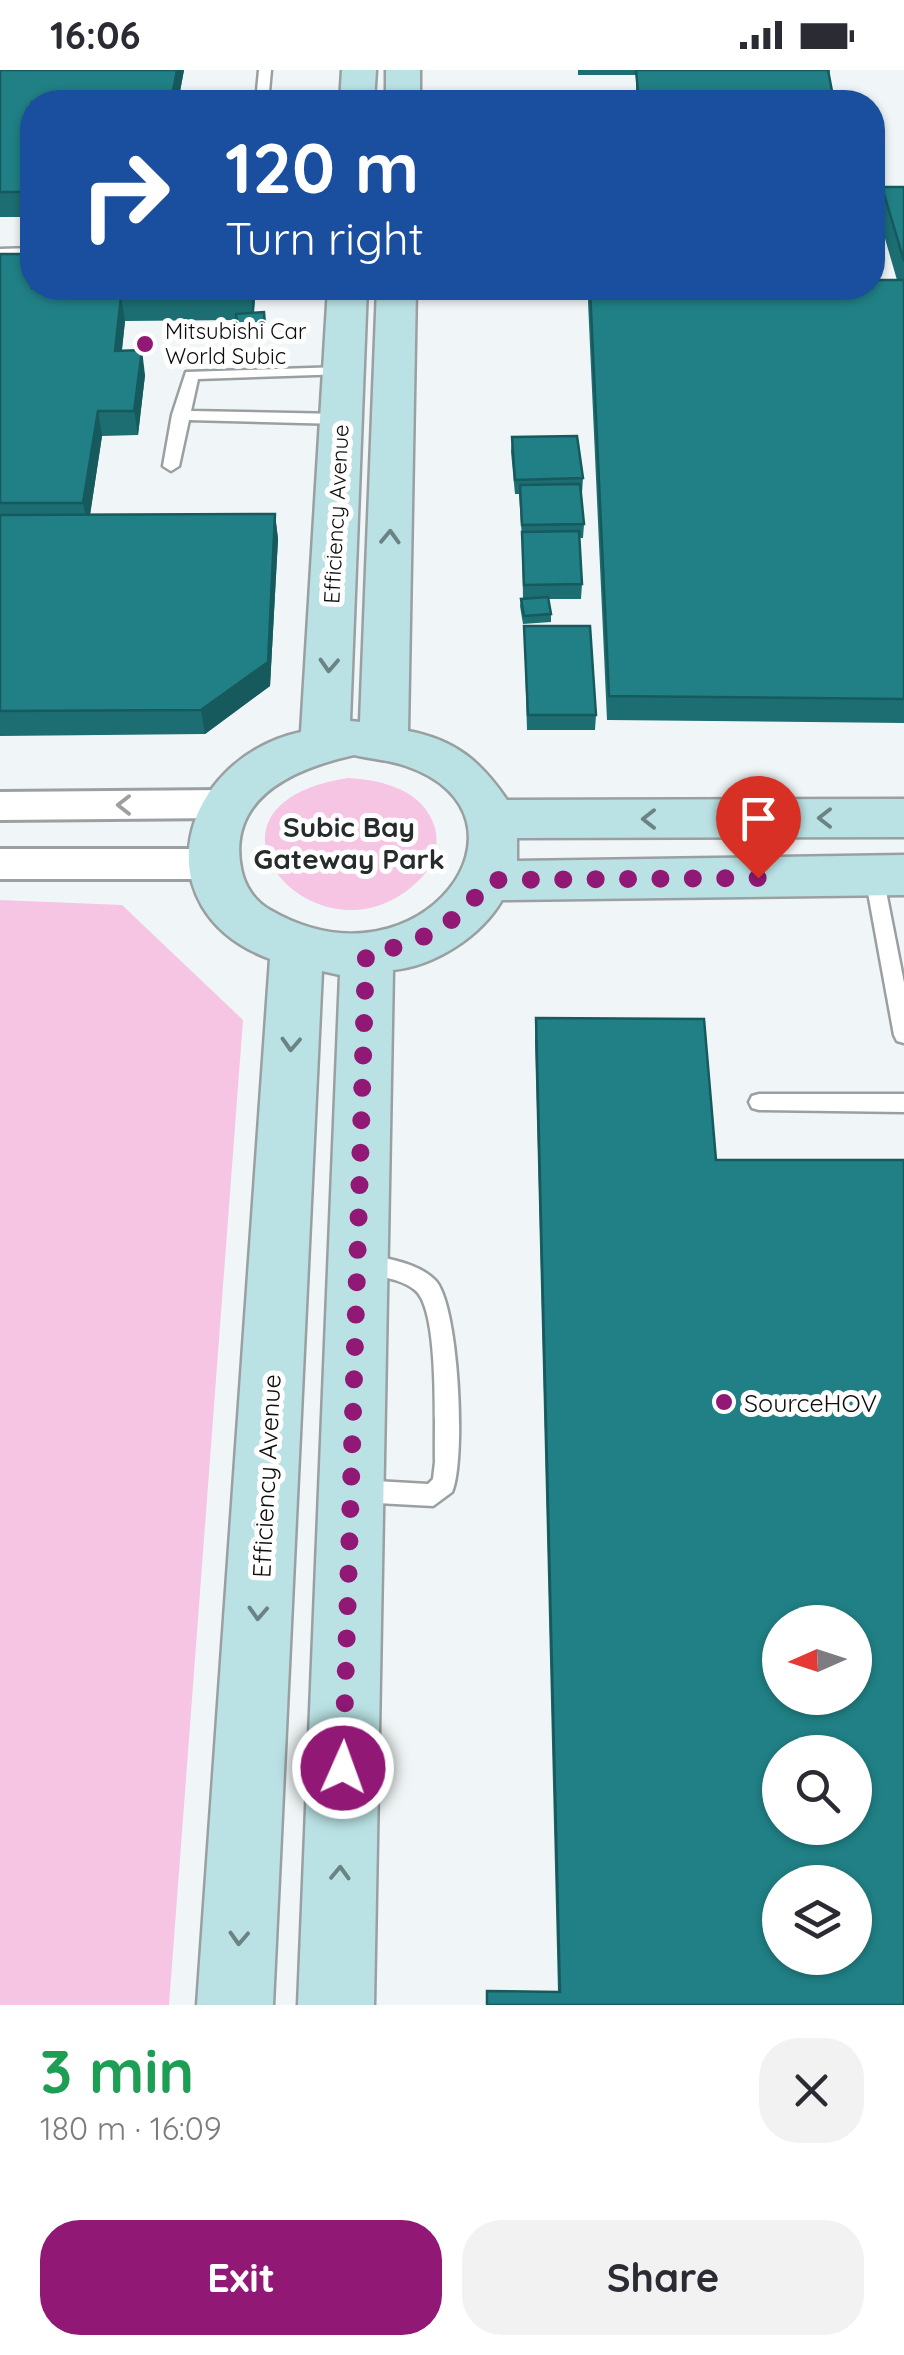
<!DOCTYPE html>
<meta charset="utf-8">
<style>
:root{--surface:#fff;--page:#f2f2f3;--text:#2b2b33;--muted:#7c7c81;--accent:#911875}
body{margin:0;font-family:Quicksand,sans-serif;background:var(--page);color:var(--text);height:100vh;display:flex;flex-direction:column;font-size:38px;white-space:nowrap}
*{box-sizing:border-box;margin:0}
p{font-size:32px;color:var(--muted)}
.icon{flex:none;width:55px;height:55px;fill:none;stroke:currentColor;stroke-width:2;stroke-linecap:round;stroke-linejoin:round}
.map{position:relative;height:1935px;overflow:hidden}
.details{display:flex;flex-direction:column;background:var(--surface);flex:1}
.details>*{flex:none}
.hud{position:absolute;left:20px;top:20px;width:865px;height:210px;border-radius:40px;box-shadow:0 2px 8px #0004;background:#1a4fa0;color:#fff;overflow:hidden}
.needle{width:65px;rotate:267deg}
.buttons{position:absolute;left:762px;top:1535px;display:grid;gap:20px}
.buttons a{display:grid;place-items:center;width:110px;height:110px;border-radius:50%;background:var(--surface);box-shadow:0 2px 8px #0004;font-size:50px}
.pin{position:absolute;display:grid;place-items:center;width:85px;height:85px;color:#fff;margin:-102px -42px;border-radius:50% 50% 50% 0;rotate:-45deg;box-shadow:0 0 10px #0007}
.pin .icon{rotate:45deg}
.me{position:absolute;width:110px;margin:-55px;rotate:2deg;stroke-linejoin:round;filter:drop-shadow(0 0 8px #0008)}
.turn{display:flex;align-items:center;gap:35px;height:210px;padding:0 40px;font-size:45px}
.turn .icon{width:130px;height:130px;stroke-width:2.5}
.turn b{display:block;font-size:70px;line-height:85px}
.round{display:grid;place-items:center;flex:none;width:105px;height:105px;border-radius:40px;background:var(--page)}
.overview{display:flex;align-items:center;justify-content:space-between;height:170px;padding:0 40px}
h1{font-size:60px;font-weight:700;line-height:75px;color:#1e9e55}
.action{display:flex;gap:20px;margin-top:auto;padding:20px 40px}
.action a{flex:1;height:115px;border-radius:40px;background:var(--accent);color:#fff;font-size:40px;font-weight:700;line-height:115px;text-align:center}
.action a+a{background:var(--page);color:var(--text)}
.status{display:flex;justify-content:space-between;align-items:center;height:70px;padding:0 50px;background:var(--surface);direction:ltr}
.status svg{height:28px;fill:currentColor}
.map>svg:first-child{display:block}
.green{fill:#f6c5e4}
.lines{fill:none;stroke-linecap:round;stroke-linejoin:round}
.lane-casing{stroke:#9aa0a1;stroke-width:5}
.street-casing{stroke:#9aa0a1;stroke-width:6}
.secondary-casing{stroke:#9aa0a1;stroke-width:5}
.lane{fill:#fff;fill-rule:evenodd}
.street{fill:#fff;fill-rule:evenodd}
.secondary{fill:#bae2e4;fill-rule:evenodd}
.wall{fill:#1c6e72}
.shaded-wall{fill:#165a5d}
.building{fill:#208085;stroke:#165a5d;stroke-width:2.5;fill-rule:evenodd}
.oneway{stroke:#6c8384}
.oneway2{stroke:#9e9f9f}
.route{stroke:#911875;stroke-width:18;stroke-dasharray:0 32.4}
.poi-dot{fill:#911875;stroke:#fff;stroke-width:4}
.labels{text-anchor:middle;dominant-baseline:central;stroke-width:10;stroke-linejoin:round;paint-order:stroke}
.far-poi-label{font-size:22px;fill:#0c0e0e;stroke:#fff;text-anchor:start}
.far-street-label{font-size:22px;fill:#0c0e0e;stroke:#fff}
.poi-label{font-size:25px;fill:#0c0e0e;stroke:#fff;text-anchor:start}
.street-label{font-size:25px;fill:#0c0e0e;stroke:#fff}
.neighbourhood-label{font-size:28px;font-weight:bold;fill:#262b2b;stroke:#fff}
</style>
<div class="status"><b>16:06</b><svg viewBox="0 0 49 12"><path d="M0 12V9h3v3zM5 12V6h3v6zM10 12V3h3v9zM15 12V0h3v12zM26 1h20v11H26zM47 4h2v5h-2z"/></svg></div>
<div class="map">
<svg width="904" height="1935" viewBox="0 0 904 1935">
<rect width="100%" height="100%" fill="#f0f6f7"/>
<g class="green">
<path d="M348 708C383 710 424 720 435 758 440 779 432 799 416 813 317 905 171 735 348 708Z"/>
<polygon points="0,830 122,835 243,950 169,1935 0,1935"/>
</g>
<g class="lines">
<defs>
<g id="lane">
<polygon points="259,0 271,0 268,32 256,32"/>
<polygon points="32,178 32,186 0,187 0,179"/>
<polygon points="342,297 349,301 347,304 198,309 191,341 341,344 349,349 341,354 189,350 179,396 171,401 163,396 172,345 186,302"/>
<polygon points="874,799 883,806 904,913 904,973 897,971 894,965 865,806"/>
<polygon points="759,1024 904,1024 904,1042 759,1040 752,1038 749,1032 752,1026"/>
<path d="M363 1183C386 1189 417 1192 435 1210 459 1234 466 1391 452 1422L433 1436 358 1432 350 1429 346 1421 350 1413 358 1410 428 1414 433 1409 435 1392C434 1358 440 1240 415 1220 399 1207 375 1207 355 1200L352 1193 355 1186Z"/>
</g>
<g id="street">
<polygon points="222,720 236,724 241,734 236,744 222,748 0,750 0,722"/>
<polygon points="0,779 210,779 224,783 230,794 224,805 210,809 0,809"/>
</g>
<g id="secondary">
<polygon points="342,0 376,0 374,32 340,32"/>
<rect x="386" y="0" width="34" height="32"/>
<path d="M328 218H367L350 651 360 652 377 218H416L408 661C456 670 481 692 507 730L904 729V767L517 768V791L904 785V825L502 830C481 866 435 896 393 900L374 1935H298L340 905 322 901 273 1935H197L270 889C139 840 179 689 301 662ZM354 685C371 689 390 690 406 696 550 745 422 928 270 840 254 831 244 815 241 798 227 726 296 698 354 685Z"/>
</g>
</defs>
<use href="#lane" class="lane-casing"/>
<use href="#street" class="street-casing"/>
<use href="#secondary" class="secondary-casing"/>
<use href="#lane" class="lane"/>
<use href="#street" class="street"/>
<use href="#secondary" class="secondary"/>
</g>
<g class="wall">
<polygon points="0,0 184,0 178,32 32,32 32,147 0,147"/>
<polygon points="578,0 830,0 829,6 834,32 636,32 636,5 578,5"/>
<polygon points="882,117 904,117 904,653 607,650 588,232 589,218 872,218 897,210 877,141"/>
<polygon points="0,184 256,218 254,243 264,242 266,264 238,266 237,250 125,251 122,280 145,305 138,365 102,366 90,445 275,444 278,469 270,616 205,664 0,666"/>
<polygon points="512,367 583,408 582,423 581,423 584,454 583,468 579,468 582,514 581,529 548,529 551,544 551,552 523,554 520,536 521,529 523,528 522,469 519,424 515,424 511,382"/>
<polygon points="524,556 596,645 595,660 527,660"/>
<polygon points="536,948 716,1090 904,1935 486,1935 487,1921 558,1922 535,971"/>
</g>
<g class="shaded-wall">
<polygon points="177,0 184,0 178,32 171,32"/>
<polygon points="252,218 256,218 253,249 251,225"/>
<polygon points="121,226 125,251 119,305 115,281"/>
<polygon points="142,280 145,305 138,365 134,341"/>
<polygon points="98,341 102,366 88,458 83,433"/>
<polygon points="275,444 278,469 270,616 205,664 201,640"/>
</g>
<g class="building">
<polygon points="0,0 177,0 171,32 32,32 32,122 0,122"/>
<polygon points="636,0 828,0 834,32 639,32"/>
<polygon points="882,117 904,117 904,191"/>
<polygon points="0,184 32,184 32,218 252,218 251,225 121,226 115,281 142,280 134,341 98,341 83,433 0,433"/>
<polygon points="872,210 904,210 904,629 609,626 590,218 872,218"/>
<polygon points="264,242 265,256 238,258 236,244"/>
<polygon points="577,366 583,408 515,410 512,367"/>
<polygon points="580,414 584,454 522,455 520,415"/>
<polygon points="275,444 268,592 201,640 0,641 0,445"/>
<polygon points="579,461 582,514 524,515 522,462"/>
<polygon points="548,527 551,544 524,546 521,529"/>
<polygon points="524,556 590,556 596,645 528,645"/>
<path d="M536 948 704 949 716 1090H904V1935H487V1921L560 1922ZM780 1552H855V1628H780ZM780 1682H855V1758H780ZM780 1812H855V1888H780Z"/>
</g>
<defs><path id="oneway-chevron" d="M-2-3.5L2.5 0L-2 3.5" fill="none" stroke-width="1.6" stroke-linecap="round" stroke-linejoin="round" transform="scale(2.5)"/></defs>
<g class="oneway">
<use href="#oneway-chevron" transform="translate(390 467) rotate(-88)"/>
<use href="#oneway-chevron" transform="translate(329 595) rotate(93)"/>
<use href="#oneway-chevron" transform="translate(825 748) rotate(180)"/>
<use href="#oneway-chevron" transform="translate(649 749) rotate(180)"/>
<use href="#oneway-chevron" transform="translate(291 974) rotate(93)"/>
<use href="#oneway-chevron" transform="translate(258 1543) rotate(93)"/>
<use href="#oneway-chevron" transform="translate(340 1803) rotate(-88)"/>
<use href="#oneway-chevron" transform="translate(239 1868) rotate(93)"/>
</g>
<use class="oneway2" href="#oneway-chevron" transform="translate(124 735) rotate(180)"/>
<g class="lines">
<path class="route" d="M343 1698 366 884C419 874 458 856 488 810L758 808"/>
</g>
<g class="poi-dot">
<circle cx="145" cy="274" r="10"/>
<circle cx="724" cy="1332" r="10"/>
</g>
<g class="labels">
<g class="far-poi-label">
<text x="165" y="261">Mitsubishi Car<tspan x="165" dy="25">World Subic</tspan></text>
</g>
<g class="far-street-label">
<text transform="translate(336 444) rotate(-87)">Efficiency Avenue</text>
</g>
<g class="poi-label">
<text x="744" y="1332">SourceHOV</text>
</g>
<g class="street-label">
<text transform="translate(266 1406) rotate(-87)">Efficiency Avenue</text>
</g>
<g class="neighbourhood-label">
<text x="349" y="756">Subic Bay<tspan x="349" dy="32">Gateway Park</tspan></text>
</g>
</g>
</svg>
<div class="buttons">
<a><svg class="needle" viewBox="-14 -14 28 28"><path d="M0-13l5 13h-10z" fill="#e53935"/><path d="M0 13l5-13h-10z" fill="#7c7c81"/></svg></a>
<a><svg class="icon" aria-label="search" viewBox="0 0 24 24"><circle cx="10" cy="10" r="6"/><path d="M15 15l6 6"/></svg></a>
<a><svg class="icon" aria-label="layers" viewBox="0 0 24 24"><path d="M12 4l9 5-9 5-9-5zM3 14l9 5 9-5"/></svg></a>
</div>
<div class="pin" style="left:758px;top:808px;background:#d93025"><svg class="icon" aria-label="arrive" viewBox="0 0 24 24"><path d="M6 21V4h12l-3 4 3 4H6"/></svg></div>
<svg class="me" style="left:343px;top:1698px" viewBox="-20 -20 40 40"><circle r="17" fill="#911875" stroke="#fff" stroke-width="3"/><path d="M0-11L8 9 0 5-8 9z" fill="#fff"/></svg>
<div class="hud">
<div class="turn"><svg class="icon" aria-label="right" viewBox="0 0 24 24"><path d="M7 20v-9h11M14 6l5 5-5 5"/></svg><div><b>120 m</b>Turn right</div></div>
</div>
</div>
<section class="details">
<div class="overview"><div><h1>3 min</h1><p>180 m · 16:09</p></div><a class="round"><svg class="icon" aria-label="close" viewBox="0 0 24 24"><path d="M6 6l12 12M18 6L6 18"/></svg></a></div>
<div class="action"><a>Exit</a><a>Share</a></div>
</section>
